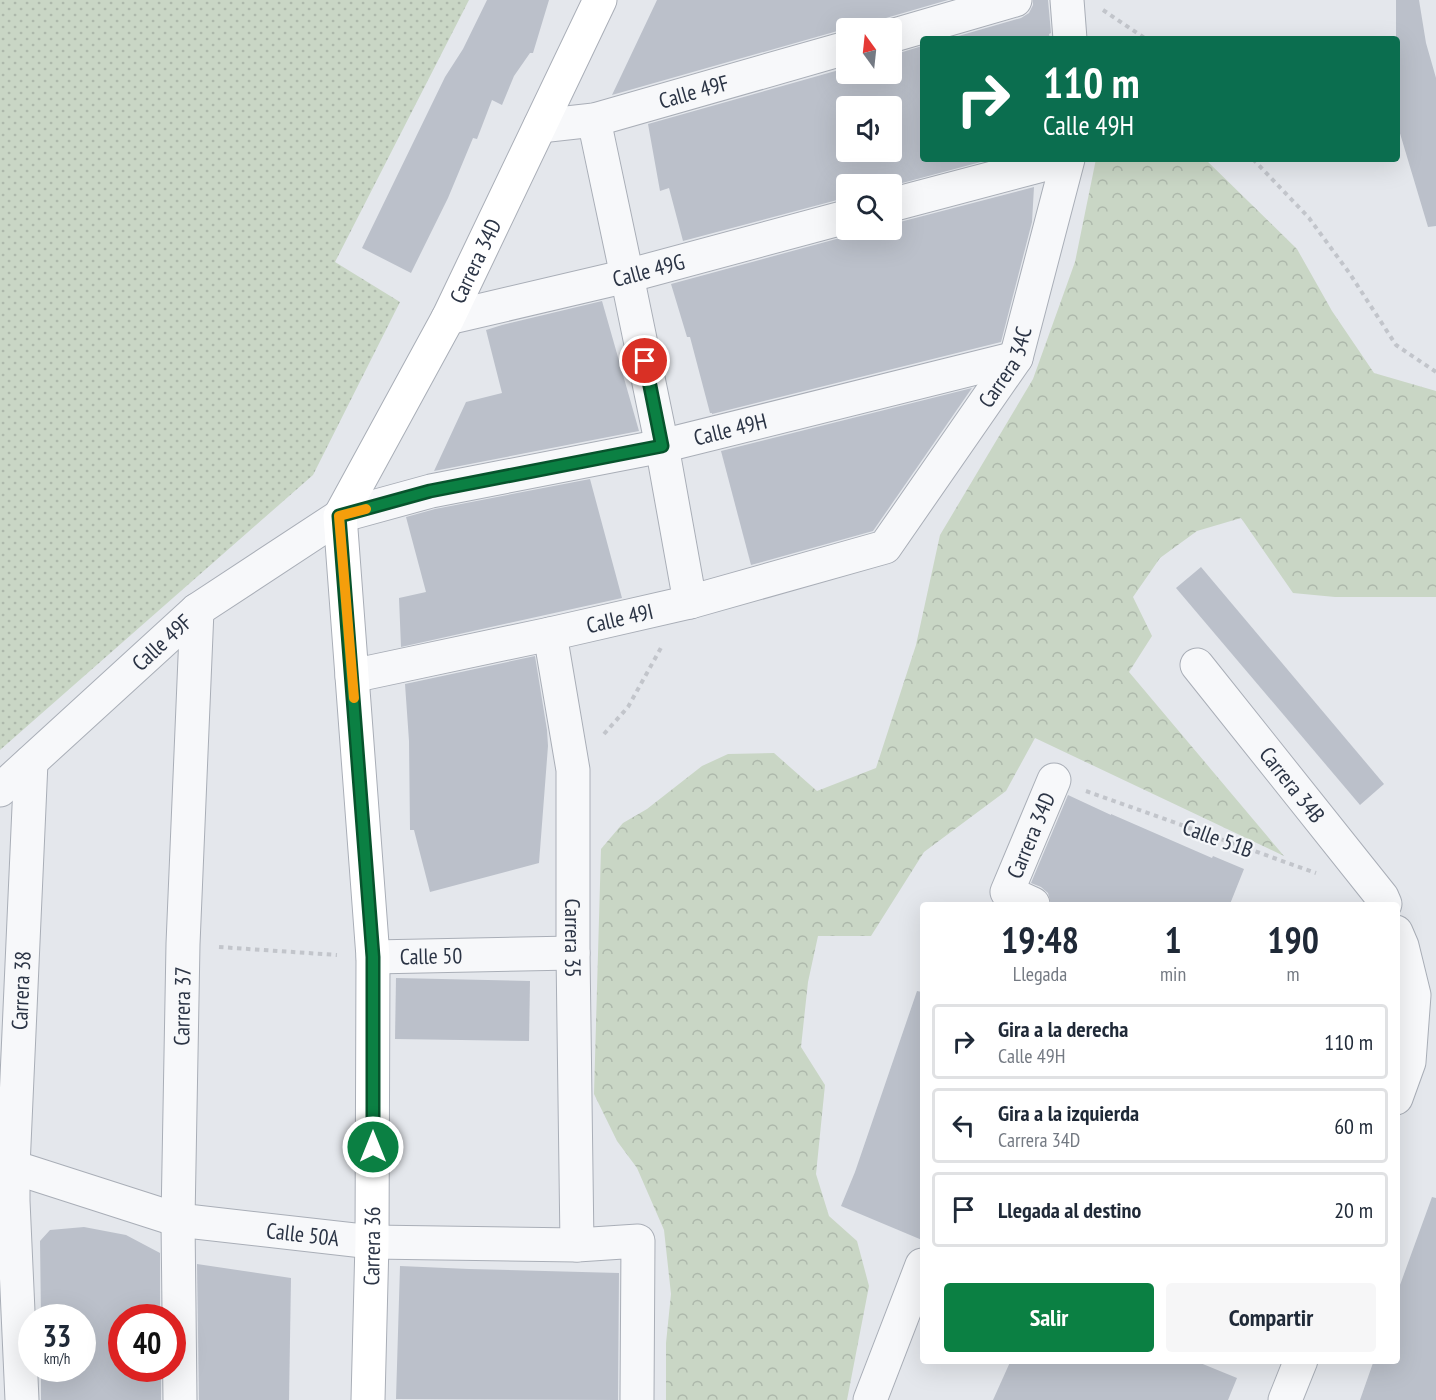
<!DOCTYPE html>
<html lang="es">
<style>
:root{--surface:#fff;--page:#f6f6f7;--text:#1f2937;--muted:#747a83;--line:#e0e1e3;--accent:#0b8043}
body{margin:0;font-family:"PT Sans Narrow",sans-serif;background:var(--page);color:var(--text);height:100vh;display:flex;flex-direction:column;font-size:22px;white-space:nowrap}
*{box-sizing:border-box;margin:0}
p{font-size:20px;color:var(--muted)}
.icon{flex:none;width:33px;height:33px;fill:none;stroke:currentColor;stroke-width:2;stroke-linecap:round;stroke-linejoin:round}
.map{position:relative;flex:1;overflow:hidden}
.drawer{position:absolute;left:920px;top:902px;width:480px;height:462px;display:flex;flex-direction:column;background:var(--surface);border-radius:6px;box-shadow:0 6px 24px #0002}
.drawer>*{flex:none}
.guide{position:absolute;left:920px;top:36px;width:480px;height:126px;border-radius:6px;box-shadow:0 6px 24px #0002;background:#0b6e4f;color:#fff;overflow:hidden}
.needle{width:39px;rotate:345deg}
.tools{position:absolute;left:836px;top:18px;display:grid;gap:12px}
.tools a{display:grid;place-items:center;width:66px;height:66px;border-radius:6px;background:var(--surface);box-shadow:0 6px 24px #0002;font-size:30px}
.speed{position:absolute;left:18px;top:1304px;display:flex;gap:12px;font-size:30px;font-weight:700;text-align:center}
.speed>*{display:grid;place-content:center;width:78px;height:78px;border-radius:50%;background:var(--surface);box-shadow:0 6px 24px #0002;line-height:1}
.speed small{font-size:15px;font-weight:400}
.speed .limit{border:9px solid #d22;background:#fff;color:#111}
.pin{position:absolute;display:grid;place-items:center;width:51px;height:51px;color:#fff;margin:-26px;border:3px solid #fff;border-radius:50%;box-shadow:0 2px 6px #0007}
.me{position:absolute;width:66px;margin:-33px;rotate:0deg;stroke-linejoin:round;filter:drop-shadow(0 0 4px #0008)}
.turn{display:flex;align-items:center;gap:21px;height:126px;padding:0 24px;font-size:27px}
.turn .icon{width:78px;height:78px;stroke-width:2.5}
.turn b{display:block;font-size:42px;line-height:51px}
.eta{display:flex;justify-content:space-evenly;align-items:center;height:102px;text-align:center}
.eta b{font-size:36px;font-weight:800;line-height:42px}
.button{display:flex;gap:12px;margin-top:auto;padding:12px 24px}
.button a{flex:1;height:69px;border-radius:6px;background:var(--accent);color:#fff;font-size:24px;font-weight:800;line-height:69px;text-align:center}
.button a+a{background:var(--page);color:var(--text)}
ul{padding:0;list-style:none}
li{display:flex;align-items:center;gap:18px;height:75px;margin:0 12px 9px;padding:0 12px;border:3px solid var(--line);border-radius:6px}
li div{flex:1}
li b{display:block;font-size:22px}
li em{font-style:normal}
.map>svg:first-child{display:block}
.grass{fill:url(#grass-dots)}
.forest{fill:url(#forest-crowns)}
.building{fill:#bbc0ca;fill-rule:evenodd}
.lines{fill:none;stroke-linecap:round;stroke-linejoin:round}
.street-casing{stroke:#a9aeb7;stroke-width:35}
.secondary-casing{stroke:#a9aeb7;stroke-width:35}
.path{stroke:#c2c5cb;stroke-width:4;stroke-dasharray:4.5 4.5;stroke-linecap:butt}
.street{stroke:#f7f8fa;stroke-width:33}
.secondary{stroke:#fff;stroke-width:33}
.route-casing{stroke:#07532c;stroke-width:15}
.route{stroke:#0b8043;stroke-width:10}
.slow{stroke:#f59e0b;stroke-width:10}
.labels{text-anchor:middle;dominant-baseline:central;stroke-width:4.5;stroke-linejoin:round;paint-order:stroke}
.street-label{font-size:22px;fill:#2b3445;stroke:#f4f6f9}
</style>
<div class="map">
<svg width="1436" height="1400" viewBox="0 0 1436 1400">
<defs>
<pattern id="grass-dots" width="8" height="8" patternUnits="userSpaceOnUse" patternTransform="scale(1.5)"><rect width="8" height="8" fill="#c9d6c5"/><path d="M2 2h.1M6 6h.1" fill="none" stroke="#adb8ab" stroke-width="1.8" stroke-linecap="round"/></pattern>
<pattern id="forest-crowns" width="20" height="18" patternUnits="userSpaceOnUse" patternTransform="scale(1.5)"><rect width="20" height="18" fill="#c9d6c5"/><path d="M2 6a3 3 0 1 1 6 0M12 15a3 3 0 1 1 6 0" fill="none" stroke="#adb8ab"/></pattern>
</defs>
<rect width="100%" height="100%" fill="#e4e7ec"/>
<polygon class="grass" points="0,0 469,0 335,262 400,302 313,475 0,750"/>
<polygon class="forest" points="1096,159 1205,159 1297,249 1332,311 1374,373 1436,391 1436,597 1335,597 1293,593 1241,518 1197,531 1160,558 1133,597 1152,636 1129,672 1284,856 1035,738 1006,791 924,852 871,936 818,936 808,982 801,1047 825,1085 816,1174 829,1216 857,1241 869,1286 847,1400 666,1400 666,1343 671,1294 664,1230 637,1168 617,1141 594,1094 601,849 623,823 647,809 702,766 728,754 774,753 817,791 876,768 916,645 940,535 1033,379 1075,262"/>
<g class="building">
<polygon points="487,0 549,0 533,53 530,53 514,76 502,105 492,100 477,139 473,138 448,198 411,273 362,248 445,77 463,49"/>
<polygon points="657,0 948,0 886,18 878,23 874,28 846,28 846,30 841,30 612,95"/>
<polygon points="1033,0 1048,0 1051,33 1049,34 1050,39 948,39 1021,18 1029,13 1033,5"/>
<polygon points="1396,0 1419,0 1426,43 1436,78 1436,226 1428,227 1396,120"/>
<path d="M922 46V159H992L891 186V184H846V199H841L683 241 669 188 660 191 648 124 846 68V74H891V54H896ZM846 106H891V152H846Z"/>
<polygon points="1034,187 1032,222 1001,342 712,414 712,413 710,413 690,337 687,337 671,284 851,235 860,230 891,230 891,223 896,223"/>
<polygon points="602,301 639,431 434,471 466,402 502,393 486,330 502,325"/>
<polygon points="972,388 873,531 751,565 721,451"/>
<polygon points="590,479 622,598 401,647 399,598 426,592 406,517 435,509"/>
<polygon points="1201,567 1384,784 1360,805 1176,588"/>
<polygon points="535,656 547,730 548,746 539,863 430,892 414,830 410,830 409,741 405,684"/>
<polygon points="1068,795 1111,815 1111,814 1212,858 1213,856 1244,869 1230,904 1051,904 1048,893 1041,887 1031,883"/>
<polygon points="396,978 530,981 529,1041 395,1039"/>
<polygon points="917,991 922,992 922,1240 841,1206 855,1172"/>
<polygon points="1432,1197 1436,1198 1436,1400 1360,1400 1374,1360 1396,1360 1396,1296"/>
<polygon points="84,1227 126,1235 160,1253 160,1317 122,1317 122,1368 161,1368 161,1400 41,1400 41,1368 82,1368 82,1317 41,1317 40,1241 50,1230"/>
<polygon points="197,1264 291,1278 289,1400 199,1400"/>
<polygon points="400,1266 469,1269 619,1273 618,1400 396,1399"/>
<polygon points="1011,1360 1193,1360 1237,1378 1228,1400 993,1400"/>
</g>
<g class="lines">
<defs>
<g id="street">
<polyline points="1067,0 1070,39"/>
<polyline points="891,36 1015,0"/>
<polyline points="594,120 627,276 662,446 690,602"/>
<path id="s1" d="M540 126 594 120 846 48"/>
<polyline points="891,205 1065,159"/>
<path id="s2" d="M448 318 627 276 846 217"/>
<path id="s3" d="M550 634 573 770V953L577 1245"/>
<path id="s4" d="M1197 665 1382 897 1385 904"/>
<path id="s5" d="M352 676 550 634 690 602 885 547 1016 358 1068 159"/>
<path id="s6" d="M0 790 197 610 340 516 431 491 662 446 1016 358"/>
<path id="s7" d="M1033 904 1007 892 1054 780"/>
<polyline points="1396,932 1402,946 1414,995 1409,1062 1396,1098"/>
<path id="s8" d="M373 957 573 953"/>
<path id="s9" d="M0 1165 13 1167 178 1220 372 1242 577 1245 638 1241 637 1400"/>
<path id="s10" d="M22 1400 13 1201V1167L31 762"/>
<path id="s11" d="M180 1400 178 1220 183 944 197 610"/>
<polyline points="870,1400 922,1265"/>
<polyline points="1285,1400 1301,1360"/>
</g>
<g id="secondary">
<path id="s12" d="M368 1400 372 1242 373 957 340 516 448 318 600 0"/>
</g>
</defs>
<use href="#street" class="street-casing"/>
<use href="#secondary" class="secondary-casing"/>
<g class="path">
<polyline points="1103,10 1143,37 1144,39"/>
<polyline points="1253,159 1309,218 1350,274 1396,345 1436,372"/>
<polyline points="604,734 628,707 662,646"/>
<polyline points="1086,791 1316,873"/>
<polyline points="219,947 337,955"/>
</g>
<use href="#street" class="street"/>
<use href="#secondary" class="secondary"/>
</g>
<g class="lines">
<defs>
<polyline id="route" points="373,1147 373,957 339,516 430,491 662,446 645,361"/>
</defs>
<use href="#route" class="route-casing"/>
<use href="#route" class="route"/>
<polyline class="slow" points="354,698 339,516 366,509"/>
</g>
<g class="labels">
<g class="street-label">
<text stroke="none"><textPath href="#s1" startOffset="158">Calle 49F</textPath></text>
<text stroke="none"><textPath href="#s12" startOffset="1174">Carrera 34D</textPath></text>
<text stroke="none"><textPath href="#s2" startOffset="206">Calle 49G</textPath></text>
<text stroke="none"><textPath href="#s5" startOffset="766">Carrera 34C</textPath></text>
<text stroke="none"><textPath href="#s6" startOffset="838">Calle 49H</textPath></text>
<text stroke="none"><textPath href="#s5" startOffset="274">Calle 49I</textPath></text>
<text stroke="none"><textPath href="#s6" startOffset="219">Calle 49F</textPath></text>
<text stroke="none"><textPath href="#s4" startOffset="153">Carrera 34B</textPath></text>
<text stroke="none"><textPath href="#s7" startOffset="90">Carrera 34D</textPath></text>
<text transform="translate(1218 838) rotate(20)">Calle 51B</text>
<text stroke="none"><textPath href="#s3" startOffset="306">Carrera 35</textPath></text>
<text stroke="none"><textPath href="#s8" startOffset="58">Calle 50</textPath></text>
<text stroke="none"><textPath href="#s10" startOffset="410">Carrera 38</textPath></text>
<text stroke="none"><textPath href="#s11" startOffset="394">Carrera 37</textPath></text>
<text stroke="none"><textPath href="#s9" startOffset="312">Calle 50A</textPath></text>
<text stroke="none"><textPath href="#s12" startOffset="154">Carrera 36</textPath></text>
</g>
</g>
</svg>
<div class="tools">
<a><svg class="needle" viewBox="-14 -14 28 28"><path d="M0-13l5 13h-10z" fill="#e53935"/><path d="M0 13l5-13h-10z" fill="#747a83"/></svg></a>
<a><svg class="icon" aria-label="sound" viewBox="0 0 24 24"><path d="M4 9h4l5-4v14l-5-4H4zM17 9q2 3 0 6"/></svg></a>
<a><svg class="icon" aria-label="search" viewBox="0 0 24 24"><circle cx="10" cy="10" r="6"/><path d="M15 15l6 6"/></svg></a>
</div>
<div class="speed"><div>33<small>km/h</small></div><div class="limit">40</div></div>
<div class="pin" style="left:645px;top:361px;background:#d93025"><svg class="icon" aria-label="arrive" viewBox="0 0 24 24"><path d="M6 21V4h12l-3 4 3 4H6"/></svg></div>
<svg class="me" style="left:373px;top:1147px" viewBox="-20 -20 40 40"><circle r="17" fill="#0b8043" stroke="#fff" stroke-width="3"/><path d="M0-11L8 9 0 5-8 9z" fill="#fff"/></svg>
<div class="guide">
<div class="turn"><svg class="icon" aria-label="right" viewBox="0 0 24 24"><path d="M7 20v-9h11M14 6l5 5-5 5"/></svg><div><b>110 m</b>Calle 49H</div></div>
</div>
<section class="drawer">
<div class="eta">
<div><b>19:48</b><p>Llegada</p></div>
<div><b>1</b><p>min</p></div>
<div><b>190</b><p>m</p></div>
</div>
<ul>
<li><svg class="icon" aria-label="right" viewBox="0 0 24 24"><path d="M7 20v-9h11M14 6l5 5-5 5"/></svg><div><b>Gira a la derecha</b><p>Calle 49H</p></div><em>110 m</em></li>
<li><svg class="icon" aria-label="left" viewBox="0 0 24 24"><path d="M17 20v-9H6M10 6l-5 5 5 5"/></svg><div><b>Gira a la izquierda</b><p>Carrera 34D</p></div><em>60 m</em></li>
<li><svg class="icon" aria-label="arrive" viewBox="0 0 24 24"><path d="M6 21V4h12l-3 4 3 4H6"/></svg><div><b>Llegada al destino</b></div><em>20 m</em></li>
</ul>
<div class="button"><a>Salir</a><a>Compartir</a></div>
</section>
</div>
